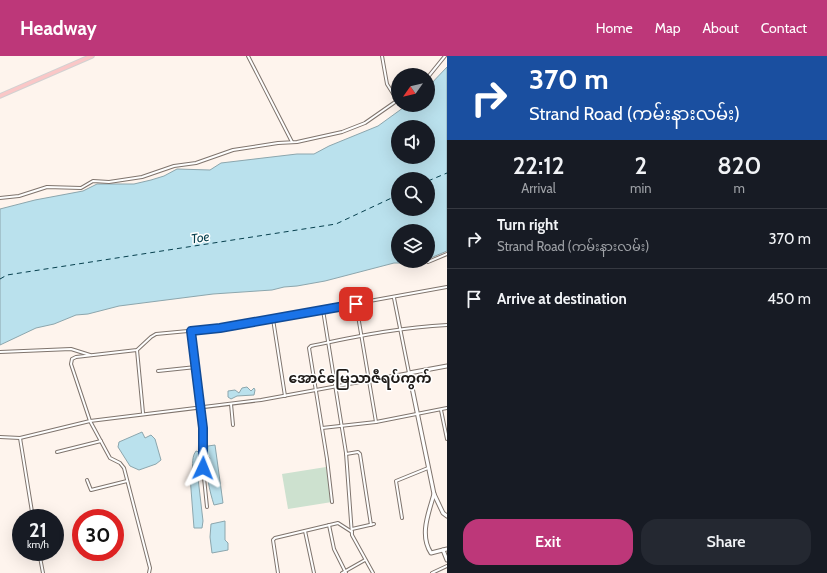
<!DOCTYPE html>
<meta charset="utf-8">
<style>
:root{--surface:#171b24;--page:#242831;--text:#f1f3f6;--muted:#9ea1a6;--line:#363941;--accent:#bd3779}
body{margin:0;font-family:Cabin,"Noto Sans Myanmar",sans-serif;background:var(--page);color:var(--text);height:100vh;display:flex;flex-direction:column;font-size:15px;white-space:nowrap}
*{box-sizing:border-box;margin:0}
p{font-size:13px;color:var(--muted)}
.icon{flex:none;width:22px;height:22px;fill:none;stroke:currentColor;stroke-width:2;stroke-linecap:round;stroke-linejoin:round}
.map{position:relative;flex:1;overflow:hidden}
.side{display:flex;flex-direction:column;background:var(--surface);width:380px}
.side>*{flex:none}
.top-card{background:#1a4fa0;color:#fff;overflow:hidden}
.needle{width:26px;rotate:236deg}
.controls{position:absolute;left:391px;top:12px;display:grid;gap:8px}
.controls a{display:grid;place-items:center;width:44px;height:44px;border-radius:50%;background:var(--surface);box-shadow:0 4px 16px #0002;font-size:20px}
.speed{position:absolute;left:12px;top:453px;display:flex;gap:8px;font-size:20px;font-weight:700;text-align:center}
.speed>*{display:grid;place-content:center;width:52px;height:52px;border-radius:50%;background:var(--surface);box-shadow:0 4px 16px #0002;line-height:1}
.speed small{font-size:10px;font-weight:400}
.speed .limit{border:6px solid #d22;background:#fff;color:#111}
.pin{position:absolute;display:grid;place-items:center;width:34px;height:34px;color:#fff;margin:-17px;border-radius:8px;box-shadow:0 2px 6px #0006}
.me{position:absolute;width:44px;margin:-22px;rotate:2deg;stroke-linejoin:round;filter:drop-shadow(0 0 3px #0008)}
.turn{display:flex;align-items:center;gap:14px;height:84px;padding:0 16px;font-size:18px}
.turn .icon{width:52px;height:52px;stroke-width:2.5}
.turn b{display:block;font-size:28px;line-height:34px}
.eta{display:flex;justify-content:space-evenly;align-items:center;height:68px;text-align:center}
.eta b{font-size:24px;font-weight:600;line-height:28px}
.button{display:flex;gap:8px;margin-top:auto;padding:8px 16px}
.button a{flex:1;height:46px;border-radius:16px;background:var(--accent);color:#fff;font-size:16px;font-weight:600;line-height:46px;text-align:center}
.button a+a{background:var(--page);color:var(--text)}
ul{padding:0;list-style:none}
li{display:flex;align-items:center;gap:12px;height:60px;padding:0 16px;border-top:1px solid var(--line)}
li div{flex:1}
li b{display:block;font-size:15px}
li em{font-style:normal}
header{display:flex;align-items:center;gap:24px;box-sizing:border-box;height:56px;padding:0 20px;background:var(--accent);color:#fff}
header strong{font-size:19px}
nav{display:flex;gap:22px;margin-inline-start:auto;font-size:14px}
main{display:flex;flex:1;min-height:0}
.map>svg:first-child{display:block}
.green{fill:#cde1cf}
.water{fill:#bae1ed;stroke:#8ca6ad;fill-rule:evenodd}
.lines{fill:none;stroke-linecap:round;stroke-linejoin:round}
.ferry{stroke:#07404e;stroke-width:1;stroke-dasharray:5 4;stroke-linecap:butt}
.street-casing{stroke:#7f746d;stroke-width:4}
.secondary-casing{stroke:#7f746d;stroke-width:5}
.primary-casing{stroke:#d2d1d1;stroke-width:5.5}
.street{stroke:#fff;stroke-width:2}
.secondary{stroke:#fff;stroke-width:3}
.primary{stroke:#fac7c7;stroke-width:3.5}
.route-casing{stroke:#114b97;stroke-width:10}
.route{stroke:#1a73e8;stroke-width:7}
.labels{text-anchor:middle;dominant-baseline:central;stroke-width:3;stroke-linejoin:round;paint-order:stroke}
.water-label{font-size:13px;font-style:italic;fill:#07404e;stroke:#fff}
.quarter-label{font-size:14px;font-weight:bold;fill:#1f1b18;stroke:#fff}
</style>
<header>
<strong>Headway</strong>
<nav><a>Home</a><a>Map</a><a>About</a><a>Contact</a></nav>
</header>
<main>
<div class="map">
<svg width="447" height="517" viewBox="0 0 447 517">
<rect width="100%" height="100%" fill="#fef4ed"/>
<polygon class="green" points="326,411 332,446 288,453 282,418"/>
<g class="water">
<path d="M447 11V195L428 203V175H398V205H422L410 207H394L325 225 297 230 284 231 272 234 213 238 119 250 88 258 76 259 54 268 36 272 0 289V153L35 144 83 135 97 128H134L151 124 164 120 177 113 210 114 221 107 297 98H314L329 90 378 70 407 49H428V31ZM398 71H428V101H398ZM398 123H428V153H398Z"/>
<polygon points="247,331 251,335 254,332 255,334 254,339 237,340 231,343 228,341 228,335 235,334 239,337 242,332"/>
<polygon points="142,376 145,382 151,379 155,383 161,404 156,408 139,414 130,410 118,391 119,386"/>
<path d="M215 389 223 447 214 449C210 436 204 415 210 402L207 399 208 390Z"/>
<path d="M196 395 199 396 198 422 203 465 202 472H194L190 420C195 412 190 403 196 395Z"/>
<polygon points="225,465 225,484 228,487 228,494 212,497 210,481 211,468"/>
</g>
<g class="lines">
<g class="ferry">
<polyline points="428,125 447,117"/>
<polyline points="0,223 7,219 336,168 398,139"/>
</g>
<defs>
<g id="street">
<polyline points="248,0 292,86"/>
<polyline points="382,0 387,28 397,44"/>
<polyline points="428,21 445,0"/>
<polyline points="0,142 19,140 47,131 81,132 93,125 109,126 142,121 174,110 196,107 233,94 278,87 297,86 342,76 365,67 398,44"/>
<polyline points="428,206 447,198"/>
<polyline points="356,248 376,366"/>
<polyline points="323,254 346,397 352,479 373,517"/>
<polyline points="273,263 285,340"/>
<polyline points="191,275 204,383 203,412 207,451"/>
<polyline points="137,294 143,357"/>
<polyline points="0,296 71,293 90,299"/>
<polyline points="158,315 196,311"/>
<polyline points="231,348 233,369"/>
<polyline points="441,354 447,383"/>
<polyline points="322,372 376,366 447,352"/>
<polyline points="0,381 20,382 90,365 261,344 409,317 394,242"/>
<polyline points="20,382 33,462"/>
<polyline points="57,396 101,385"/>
<polyline points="346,398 358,396 360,398 371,469"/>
<polyline points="87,424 91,434 127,425"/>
<path d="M332 446 327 403 309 292 311 290C355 281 401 271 447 269"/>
<polyline points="402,462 396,425 428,412"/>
<polyline points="329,469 334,493 346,517"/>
<polyline points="352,473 374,468"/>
<polyline points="305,475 314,517"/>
<polyline points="39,496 43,517"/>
<polyline points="149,517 150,512 124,412 120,407 110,402 90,365 71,308 72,303 76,301 137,294 151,281 156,278 220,272 447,231"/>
<polyline points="278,517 273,484 275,482 338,467 352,476"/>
<polyline points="342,517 365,504"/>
<polyline points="432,517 447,510"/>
</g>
<g id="secondary">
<polyline points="447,310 409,317 434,438 443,457 447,460"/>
<path d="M434 438C429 456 419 479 431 497L447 493"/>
<polyline points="443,494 447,504"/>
</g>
<polyline id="primary" points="0,40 92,0"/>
</defs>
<use href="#street" class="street-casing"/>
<use href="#secondary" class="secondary-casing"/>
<use href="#primary" class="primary-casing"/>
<use href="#street" class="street"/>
<use href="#secondary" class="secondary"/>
<use href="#primary" class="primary"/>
</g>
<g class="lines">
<defs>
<polyline id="route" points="203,412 203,372 191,275 220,272 356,248"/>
</defs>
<use href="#route" class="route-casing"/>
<use href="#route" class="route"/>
</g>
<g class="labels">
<g class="water-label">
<text transform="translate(200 181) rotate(-9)">Toe</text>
</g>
<g class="quarter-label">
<text x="360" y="322">အောင်မြေသာဇီရပ်ကွက်</text>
</g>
</g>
</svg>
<div class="controls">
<a><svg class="needle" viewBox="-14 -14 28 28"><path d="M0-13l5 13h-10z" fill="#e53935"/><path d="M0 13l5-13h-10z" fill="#9ea1a6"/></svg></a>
<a><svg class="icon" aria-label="sound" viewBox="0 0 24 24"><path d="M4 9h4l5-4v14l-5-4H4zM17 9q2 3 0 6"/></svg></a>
<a><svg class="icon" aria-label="search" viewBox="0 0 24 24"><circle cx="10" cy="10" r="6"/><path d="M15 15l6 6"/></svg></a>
<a><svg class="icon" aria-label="layers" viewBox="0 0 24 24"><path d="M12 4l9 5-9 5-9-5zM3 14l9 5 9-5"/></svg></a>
</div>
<div class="speed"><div>21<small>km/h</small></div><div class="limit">30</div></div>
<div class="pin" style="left:356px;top:248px;background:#d93025"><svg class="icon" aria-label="arrive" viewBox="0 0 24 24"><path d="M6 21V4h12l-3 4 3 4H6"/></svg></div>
<svg class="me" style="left:203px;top:412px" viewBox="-20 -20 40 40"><path d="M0-17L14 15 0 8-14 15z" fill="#1a73e8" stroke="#fff" stroke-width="4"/></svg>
</div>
<section class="side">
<div class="top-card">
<div class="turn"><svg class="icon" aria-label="right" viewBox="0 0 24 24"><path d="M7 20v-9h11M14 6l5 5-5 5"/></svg><div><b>370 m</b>Strand Road (ကမ်းနားလမ်း)</div></div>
</div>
<div class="eta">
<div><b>22:12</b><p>Arrival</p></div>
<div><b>2</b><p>min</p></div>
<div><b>820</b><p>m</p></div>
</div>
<ul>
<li><svg class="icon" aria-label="right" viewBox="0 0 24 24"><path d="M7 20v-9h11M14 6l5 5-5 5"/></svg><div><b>Turn right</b><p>Strand Road (ကမ်းနားလမ်း)</p></div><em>370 m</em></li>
<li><svg class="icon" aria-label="arrive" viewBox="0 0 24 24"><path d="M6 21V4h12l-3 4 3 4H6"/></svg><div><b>Arrive at destination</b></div><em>450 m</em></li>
</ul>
<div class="button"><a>Exit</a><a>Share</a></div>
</section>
</main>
